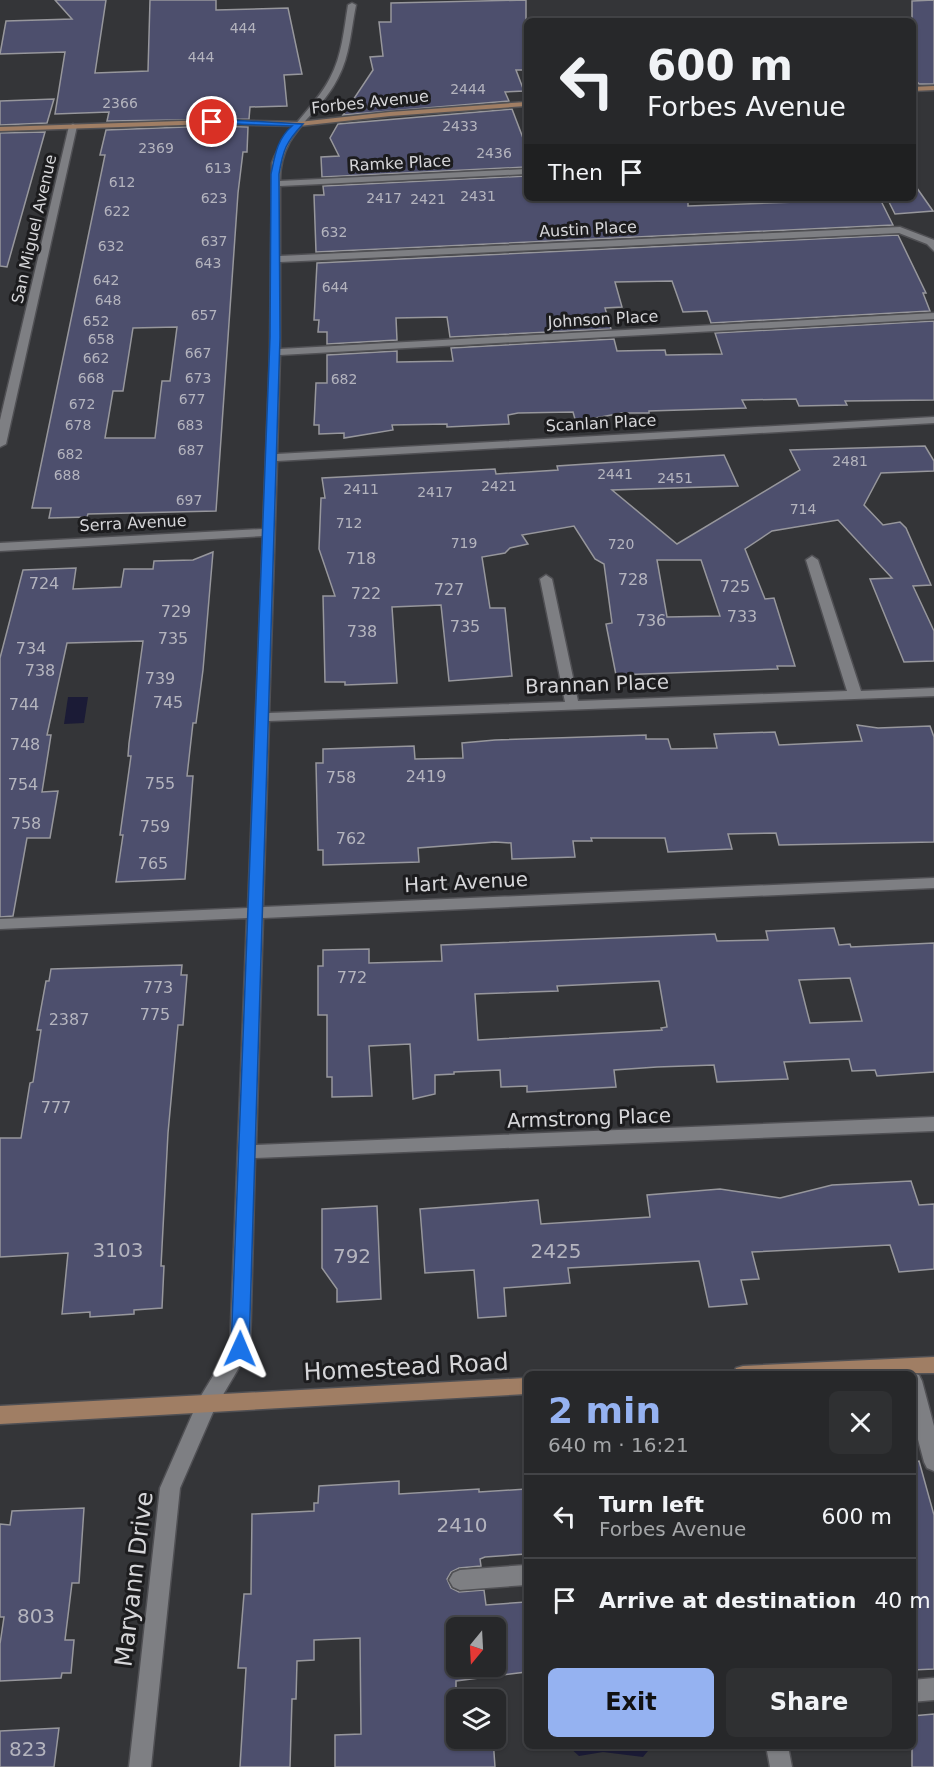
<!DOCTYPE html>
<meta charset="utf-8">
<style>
:root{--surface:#27282a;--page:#2f3032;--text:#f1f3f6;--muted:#a4a6a8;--line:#434447;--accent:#95b2f1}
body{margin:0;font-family:"DejaVu Sans",sans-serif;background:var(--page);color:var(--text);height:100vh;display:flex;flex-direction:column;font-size:22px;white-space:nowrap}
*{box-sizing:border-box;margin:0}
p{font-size:20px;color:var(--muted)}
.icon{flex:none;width:33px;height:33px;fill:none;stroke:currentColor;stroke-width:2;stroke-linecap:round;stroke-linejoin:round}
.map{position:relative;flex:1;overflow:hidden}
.side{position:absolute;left:524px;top:1371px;width:392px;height:378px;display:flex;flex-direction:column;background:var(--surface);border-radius:9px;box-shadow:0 2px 4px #0004,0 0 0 2px var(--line)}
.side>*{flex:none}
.hud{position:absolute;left:524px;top:18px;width:392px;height:183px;border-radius:9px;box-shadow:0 2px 4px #0004,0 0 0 2px var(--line);background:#27282a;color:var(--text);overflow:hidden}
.needle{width:39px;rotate:198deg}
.tools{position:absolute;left:446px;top:1617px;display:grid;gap:12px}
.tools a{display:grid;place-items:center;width:60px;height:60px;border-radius:9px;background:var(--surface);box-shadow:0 2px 4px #0004,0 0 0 2px var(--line);font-size:30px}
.pin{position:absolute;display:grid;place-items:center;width:51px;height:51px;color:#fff;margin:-26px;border:3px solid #fff;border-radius:50%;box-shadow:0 2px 6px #0007}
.me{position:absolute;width:66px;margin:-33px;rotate:1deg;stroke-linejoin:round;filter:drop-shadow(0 0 4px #0008)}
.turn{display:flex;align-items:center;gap:21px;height:126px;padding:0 24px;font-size:27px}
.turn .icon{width:78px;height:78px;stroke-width:2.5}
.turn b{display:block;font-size:42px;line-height:51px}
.then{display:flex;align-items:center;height:57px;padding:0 24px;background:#0003;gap:12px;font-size:22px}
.round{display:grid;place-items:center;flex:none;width:63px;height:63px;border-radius:9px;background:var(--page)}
.head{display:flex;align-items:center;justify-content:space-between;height:102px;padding:0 24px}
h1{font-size:36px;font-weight:600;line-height:45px;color:var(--accent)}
.primary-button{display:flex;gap:12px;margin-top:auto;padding:12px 24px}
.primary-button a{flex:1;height:69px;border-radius:9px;background:var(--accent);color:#111;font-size:24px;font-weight:600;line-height:69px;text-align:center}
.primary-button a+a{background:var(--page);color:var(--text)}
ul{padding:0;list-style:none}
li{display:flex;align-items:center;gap:18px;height:84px;padding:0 24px;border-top:2px solid var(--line)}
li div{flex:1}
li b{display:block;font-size:22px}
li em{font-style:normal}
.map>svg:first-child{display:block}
.water{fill:#1b1b36}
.building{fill:#4d4f6d;stroke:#97979c;stroke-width:1.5;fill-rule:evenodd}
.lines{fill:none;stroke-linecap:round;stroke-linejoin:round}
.street-casing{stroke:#505054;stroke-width:3}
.secondary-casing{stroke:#505054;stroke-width:3}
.street{fill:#7e7f83;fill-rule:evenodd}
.secondary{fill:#a07e64;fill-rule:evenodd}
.route{fill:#1a73e8;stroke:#114b97;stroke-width:1.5}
.labels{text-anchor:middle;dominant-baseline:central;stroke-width:6;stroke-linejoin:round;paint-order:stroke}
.far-number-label{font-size:14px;fill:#b4b4be}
.far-street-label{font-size:16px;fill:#d6d6d9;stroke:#1c1c1e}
.number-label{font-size:16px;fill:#b4b4be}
.street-label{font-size:20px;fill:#d6d6d9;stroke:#1c1c1e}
.near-number-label{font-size:20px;fill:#b4b4be}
.near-street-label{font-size:24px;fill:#d6d6d9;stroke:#1c1c1e}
</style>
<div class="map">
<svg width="934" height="1767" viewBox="0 0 934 1767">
<rect width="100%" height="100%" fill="#343538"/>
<g class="water">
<polygon points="68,697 88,697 84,723 64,724"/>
<polygon points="568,1746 652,1746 643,1757 603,1752 579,1756"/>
</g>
<g class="building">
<polygon points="55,0 106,0 95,73 148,71 150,0 216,0 216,10 288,8 302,74 284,75 287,106 250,107 249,119 107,121 109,112 55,114 65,52 0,54 6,21 72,19"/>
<polygon points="526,0 526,70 516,70 524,91 505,92 509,101 343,115 373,70 370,57 383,56 379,22 391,22 391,3"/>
<polygon points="934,0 934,84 919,84 912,76 912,1"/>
<polygon points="54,99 47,123 0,125 0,101"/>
<polygon points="512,109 526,146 526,167 322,177 321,157 339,156 330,138 338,124"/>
<path d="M212 126 248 127 247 152H243L238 193 216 511 88 514 87 517 49 518 51 508H32L105 155H100L106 130ZM177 327 170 381H162L155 438H105L113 391H123L133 328Z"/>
<polygon points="45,132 7,267 0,266 0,133"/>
<polygon points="526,176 526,198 688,198 688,206 880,199 893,225 316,252 314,195 324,195 323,186"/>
<polygon points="912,181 933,211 895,214 887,198 912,198"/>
<polygon points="898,235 926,293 923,293 930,311 711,323 707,311 683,312 672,281 615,282 622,307 605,308 611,329 450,337 447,317 396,318 397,340 327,344 327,332 318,332 319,320 314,320 317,263"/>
<polygon points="934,321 934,400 845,401 847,405 799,406 796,399 742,400 746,408 649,411 649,413 622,413 585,420 575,419 573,412 518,413 508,415 509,424 447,427 447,424 392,425 393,430 344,438 344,433 319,434 319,425 314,425 316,383 327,383 327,355 397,351 397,362 453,361 451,348 614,339 617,351 665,350 666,355 722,354 715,333"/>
<path d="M925 446 934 461V471L881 473 864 505 883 525 900 522 906 528 931 585 913 586 934 631V661L904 662 870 579 892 578 838 520 772 531 745 549 765 599 774 598 795 666H777L778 669 616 675 606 624 612 623 604 564 595 559 574 526 522 535 528 544 510 548 505 553 482 557 490 608H505L512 676 449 681 441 605 392 607 397 683 345 685V682H325L323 596H335L319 549 321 498H325L322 478 495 469 496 474 558 470 557 466 724 455 738 486 612 490 677 544 800 470 790 450ZM657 560H701L720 616 667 617Z"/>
<polygon points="213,552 203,670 196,723 193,723 187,776 193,776 185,879 116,882 123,835 120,835 131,756 128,756 129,743 143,641 67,643 47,735 51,735 42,792 58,791 50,838 27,838 13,916 0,917 0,658 23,570 76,568 73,589 121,587 124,569 153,569 154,561 193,560"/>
<polygon points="857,725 878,728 930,726 934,737 934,842 779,845 776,833 728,834 732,849 668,852 665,838 591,838 592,841 573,841 575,857 512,859 511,843 495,842 418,848 419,862 323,865 323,850 318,850 316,763 323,763 323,749 414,746 415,759 463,758 462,743 495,740 646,735 646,739 668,739 671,749 717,748 714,734 775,732 779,745 862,741"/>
<path d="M834 928 839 945 850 944 851 947 934 943V1072L877 1076 875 1070 852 1071 849 1059 784 1062 788 1079 717 1082 714 1065 657 1067 614 1070 616 1087 527 1092V1086L501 1087 500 1070 454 1072V1074L435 1075V1094L413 1099 410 1044 369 1046 372 1096 332 1097V1077H327V1015H318V966H323V950L369 949V963L442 961 441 945 715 934 717 941 768 940 766 931ZM850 978 862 1021 810 1023 799 980ZM659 981 667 1027 661 1028 662 1030 478 1040 475 994 558 991 557 986Z"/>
<polygon points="182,965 181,975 187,975 183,1025 178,1025 168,1133 161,1266 164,1266 162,1308 134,1310 134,1314 90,1317 90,1312 62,1314 68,1253 0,1257 0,1138 21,1138 30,1083 33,1082 41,1030 37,1030 46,981 49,981 51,969"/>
<polygon points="911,1181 919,1205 934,1204 934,1269 899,1272 890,1245 752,1252 759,1279 741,1280 747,1304 709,1307 699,1261 568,1268 570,1283 504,1288 506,1316 478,1318 474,1270 425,1273 420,1209 538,1200 541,1224 650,1217 647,1195 720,1189 780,1198 832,1185"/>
<polygon points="377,1206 381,1299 337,1302 337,1289 322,1268 322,1209"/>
<polygon points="919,1461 934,1515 934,1669 912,1670 912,1462"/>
<path d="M399 1481V1494L479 1489V1492L526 1489V1554L485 1557 480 1559 481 1566 459 1568 451 1572 447 1579 451 1588 459 1592 484 1590 486 1605 526 1602V1672L456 1681V1738H493L495 1767H335V1735L361 1734 360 1638 314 1640V1660L297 1661 296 1699H292L290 1767H240L246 1668H238L244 1594H251L252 1514 314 1511V1503H318L319 1486ZM456 1628H495V1666H456Z"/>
<polygon points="84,1508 79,1583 72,1583 65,1640 74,1640 71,1673 62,1673 61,1678 0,1681 0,1644 4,1617 0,1617 0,1524 10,1525 12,1511"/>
<polygon points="934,1714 934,1767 912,1767 912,1716"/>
<polygon points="59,1728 54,1767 0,1767 0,1731"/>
</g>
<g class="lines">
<defs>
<g id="street">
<path d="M352 3 356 5C351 29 350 56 338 78 318 118 280 130 280 181L526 169V174L280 186V256L900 227 934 240V251L927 244 899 233 280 262V349L934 313V319L280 355 277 454 934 417V423L277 461 269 713 565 702 540 579 546 575 552 579 578 701 847 691 806 560 812 556 818 560 861 691 934 688V696L269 721 263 907 934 878V888L263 918 256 1145 934 1117V1131L255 1158 250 1349 214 1410 180 1488 151 1767H129L160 1488 199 1399 230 1348 247 918 0 929V919L248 908 263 536 0 551V543L263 529 270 352 272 163C284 129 314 109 330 78 342 56 344 29 348 5Z"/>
<polygon points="73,124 77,126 6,444 0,447 0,420 69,126"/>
<polygon points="912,1373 919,1375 922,1381 934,1426 934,1471 927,1468 924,1462 912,1417 912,1374 908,1374"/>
<polygon points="526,1565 526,1585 460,1590 453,1587 449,1580 453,1573 460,1570"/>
<polygon points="934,1678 934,1700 912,1702 912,1680"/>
<polygon points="766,1746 788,1746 792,1767 770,1767"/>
</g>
<g id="secondary">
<polygon points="934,86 934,90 912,91 912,87"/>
<polygon points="526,102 526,106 390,116 299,126 212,124 0,131 0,127 212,120 299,122 390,112"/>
<polygon points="934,1357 934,1373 733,1374 736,1368 743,1366"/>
<polygon points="526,1378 526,1394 0,1424 0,1406"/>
</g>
</defs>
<use href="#street" class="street-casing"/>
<use href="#secondary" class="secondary-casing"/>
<use href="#street" class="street"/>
<use href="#secondary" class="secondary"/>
</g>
<path class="route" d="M212 119 303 124C286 142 283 150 279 174L280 337 249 1349 246 1355 240 1357 234 1355 231 1349 270 337 271 174C275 155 277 139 292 126L209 123Z"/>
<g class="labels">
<g class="far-number-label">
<text x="243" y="28">444</text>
<text x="201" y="57">444</text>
<text x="468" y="89">2444</text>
<text x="120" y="103">2366</text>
<text x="460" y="126">2433</text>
<text x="156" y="148">2369</text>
<text x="494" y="153">2436</text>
<text x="218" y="168">613</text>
<text x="122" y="182">612</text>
<text x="478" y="196">2431</text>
<text x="214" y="198">623</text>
<text x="384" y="198">2417</text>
<text x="428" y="199">2421</text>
<text x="117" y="211">622</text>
<text x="334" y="232">632</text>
<text x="214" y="241">637</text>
<text x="111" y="246">632</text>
<text x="208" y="263">643</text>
<text x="106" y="280">642</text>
<text x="335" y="287">644</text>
<text x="108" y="300">648</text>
<text x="204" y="315">657</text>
<text x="96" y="321">652</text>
<text x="101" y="339">658</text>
<text x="198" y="353">667</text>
<text x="96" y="358">662</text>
<text x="91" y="378">668</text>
<text x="198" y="378">673</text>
<text x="344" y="379">682</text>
<text x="192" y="399">677</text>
<text x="82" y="404">672</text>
<text x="78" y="425">678</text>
<text x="190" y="425">683</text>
<text x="191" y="450">687</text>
<text x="70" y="454">682</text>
<text x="850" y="461">2481</text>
<text x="615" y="474">2441</text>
<text x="67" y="475">688</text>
<text x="675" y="478">2451</text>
<text x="499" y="486">2421</text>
<text x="361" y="489">2411</text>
<text x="435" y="492">2417</text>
<text x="189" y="500">697</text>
<text x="803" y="509">714</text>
<text x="349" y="523">712</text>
<text x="464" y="543">719</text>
<text x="621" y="544">720</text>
</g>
<g class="far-street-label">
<text transform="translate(370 102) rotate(-6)">Forbes Avenue</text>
<text transform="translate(400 163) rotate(-3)">Ramke Place</text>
<text transform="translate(34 229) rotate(-77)">San Miguel Avenue</text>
<text transform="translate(588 229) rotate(-3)">Austin Place</text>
<text transform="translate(603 319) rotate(-3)">Johnson Place</text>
<text transform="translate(601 423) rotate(-3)">Scanlan Place</text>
<text transform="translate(133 523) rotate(-3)">Serra Avenue</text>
</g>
<g class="number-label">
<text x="361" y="558">718</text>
<text x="633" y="579">728</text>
<text x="44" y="583">724</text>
<text x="735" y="586">725</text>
<text x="449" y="589">727</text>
<text x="366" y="593">722</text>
<text x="176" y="611">729</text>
<text x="742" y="616">733</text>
<text x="651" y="620">736</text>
<text x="465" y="626">735</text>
<text x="362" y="631">738</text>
<text x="173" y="638">735</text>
<text x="31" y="648">734</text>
<text x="40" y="670">738</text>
<text x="160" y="678">739</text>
<text x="168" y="702">745</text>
<text x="24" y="704">744</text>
<text x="25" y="744">748</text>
<text x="426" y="776">2419</text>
<text x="341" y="777">758</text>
<text x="160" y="783">755</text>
<text x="23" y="784">754</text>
<text x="26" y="823">758</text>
<text x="155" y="826">759</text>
<text x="351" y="838">762</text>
<text x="153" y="863">765</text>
<text x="352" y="977">772</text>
<text x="158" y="987">773</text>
<text x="155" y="1014">775</text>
<text x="69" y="1019">2387</text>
<text x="56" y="1107">777</text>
</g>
<g class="street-label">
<text transform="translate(597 684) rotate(-2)">Brannan Place</text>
<text transform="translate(466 882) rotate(-3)">Hart Avenue</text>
<text transform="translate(589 1118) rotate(-2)">Armstrong Place</text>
</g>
<g class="near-number-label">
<text x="118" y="1250">3103</text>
<text x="556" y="1251">2425</text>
<text x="352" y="1256">792</text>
<text x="462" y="1525">2410</text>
<text x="36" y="1616">803</text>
<text x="28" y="1749">823</text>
</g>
<g class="near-street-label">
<text transform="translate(406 1367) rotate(-3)">Homestead Road</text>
<text transform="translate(134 1579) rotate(-83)">Maryann Drive</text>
</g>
</g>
</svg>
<div class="tools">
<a><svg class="needle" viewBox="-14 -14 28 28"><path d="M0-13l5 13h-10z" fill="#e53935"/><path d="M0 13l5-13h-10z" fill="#a4a6a8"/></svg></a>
<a><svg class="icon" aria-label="layers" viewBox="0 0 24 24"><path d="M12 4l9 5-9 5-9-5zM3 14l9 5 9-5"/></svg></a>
</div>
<div class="pin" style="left:212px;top:122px;background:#d93025"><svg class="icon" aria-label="arrive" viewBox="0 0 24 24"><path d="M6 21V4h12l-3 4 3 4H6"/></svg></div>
<svg class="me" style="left:240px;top:1349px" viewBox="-20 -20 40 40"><path d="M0-17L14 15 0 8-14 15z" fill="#1a73e8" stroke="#fff" stroke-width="4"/></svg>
<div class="hud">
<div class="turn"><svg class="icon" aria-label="left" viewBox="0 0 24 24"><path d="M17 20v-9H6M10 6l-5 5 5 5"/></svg><div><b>600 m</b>Forbes Avenue</div></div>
<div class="then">Then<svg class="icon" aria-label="arrive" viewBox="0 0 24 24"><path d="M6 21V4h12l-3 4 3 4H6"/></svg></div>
</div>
<section class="side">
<div class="head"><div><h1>2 min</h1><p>640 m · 16:21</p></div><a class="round"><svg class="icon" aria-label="close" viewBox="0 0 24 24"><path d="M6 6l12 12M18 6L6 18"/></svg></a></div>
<ul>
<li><svg class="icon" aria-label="left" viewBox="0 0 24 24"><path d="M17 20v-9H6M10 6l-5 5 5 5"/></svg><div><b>Turn left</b><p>Forbes Avenue</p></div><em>600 m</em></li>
<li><svg class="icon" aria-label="arrive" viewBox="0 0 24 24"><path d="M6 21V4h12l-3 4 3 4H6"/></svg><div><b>Arrive at destination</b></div><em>40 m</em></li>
</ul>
<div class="primary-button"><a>Exit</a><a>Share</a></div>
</section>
</div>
